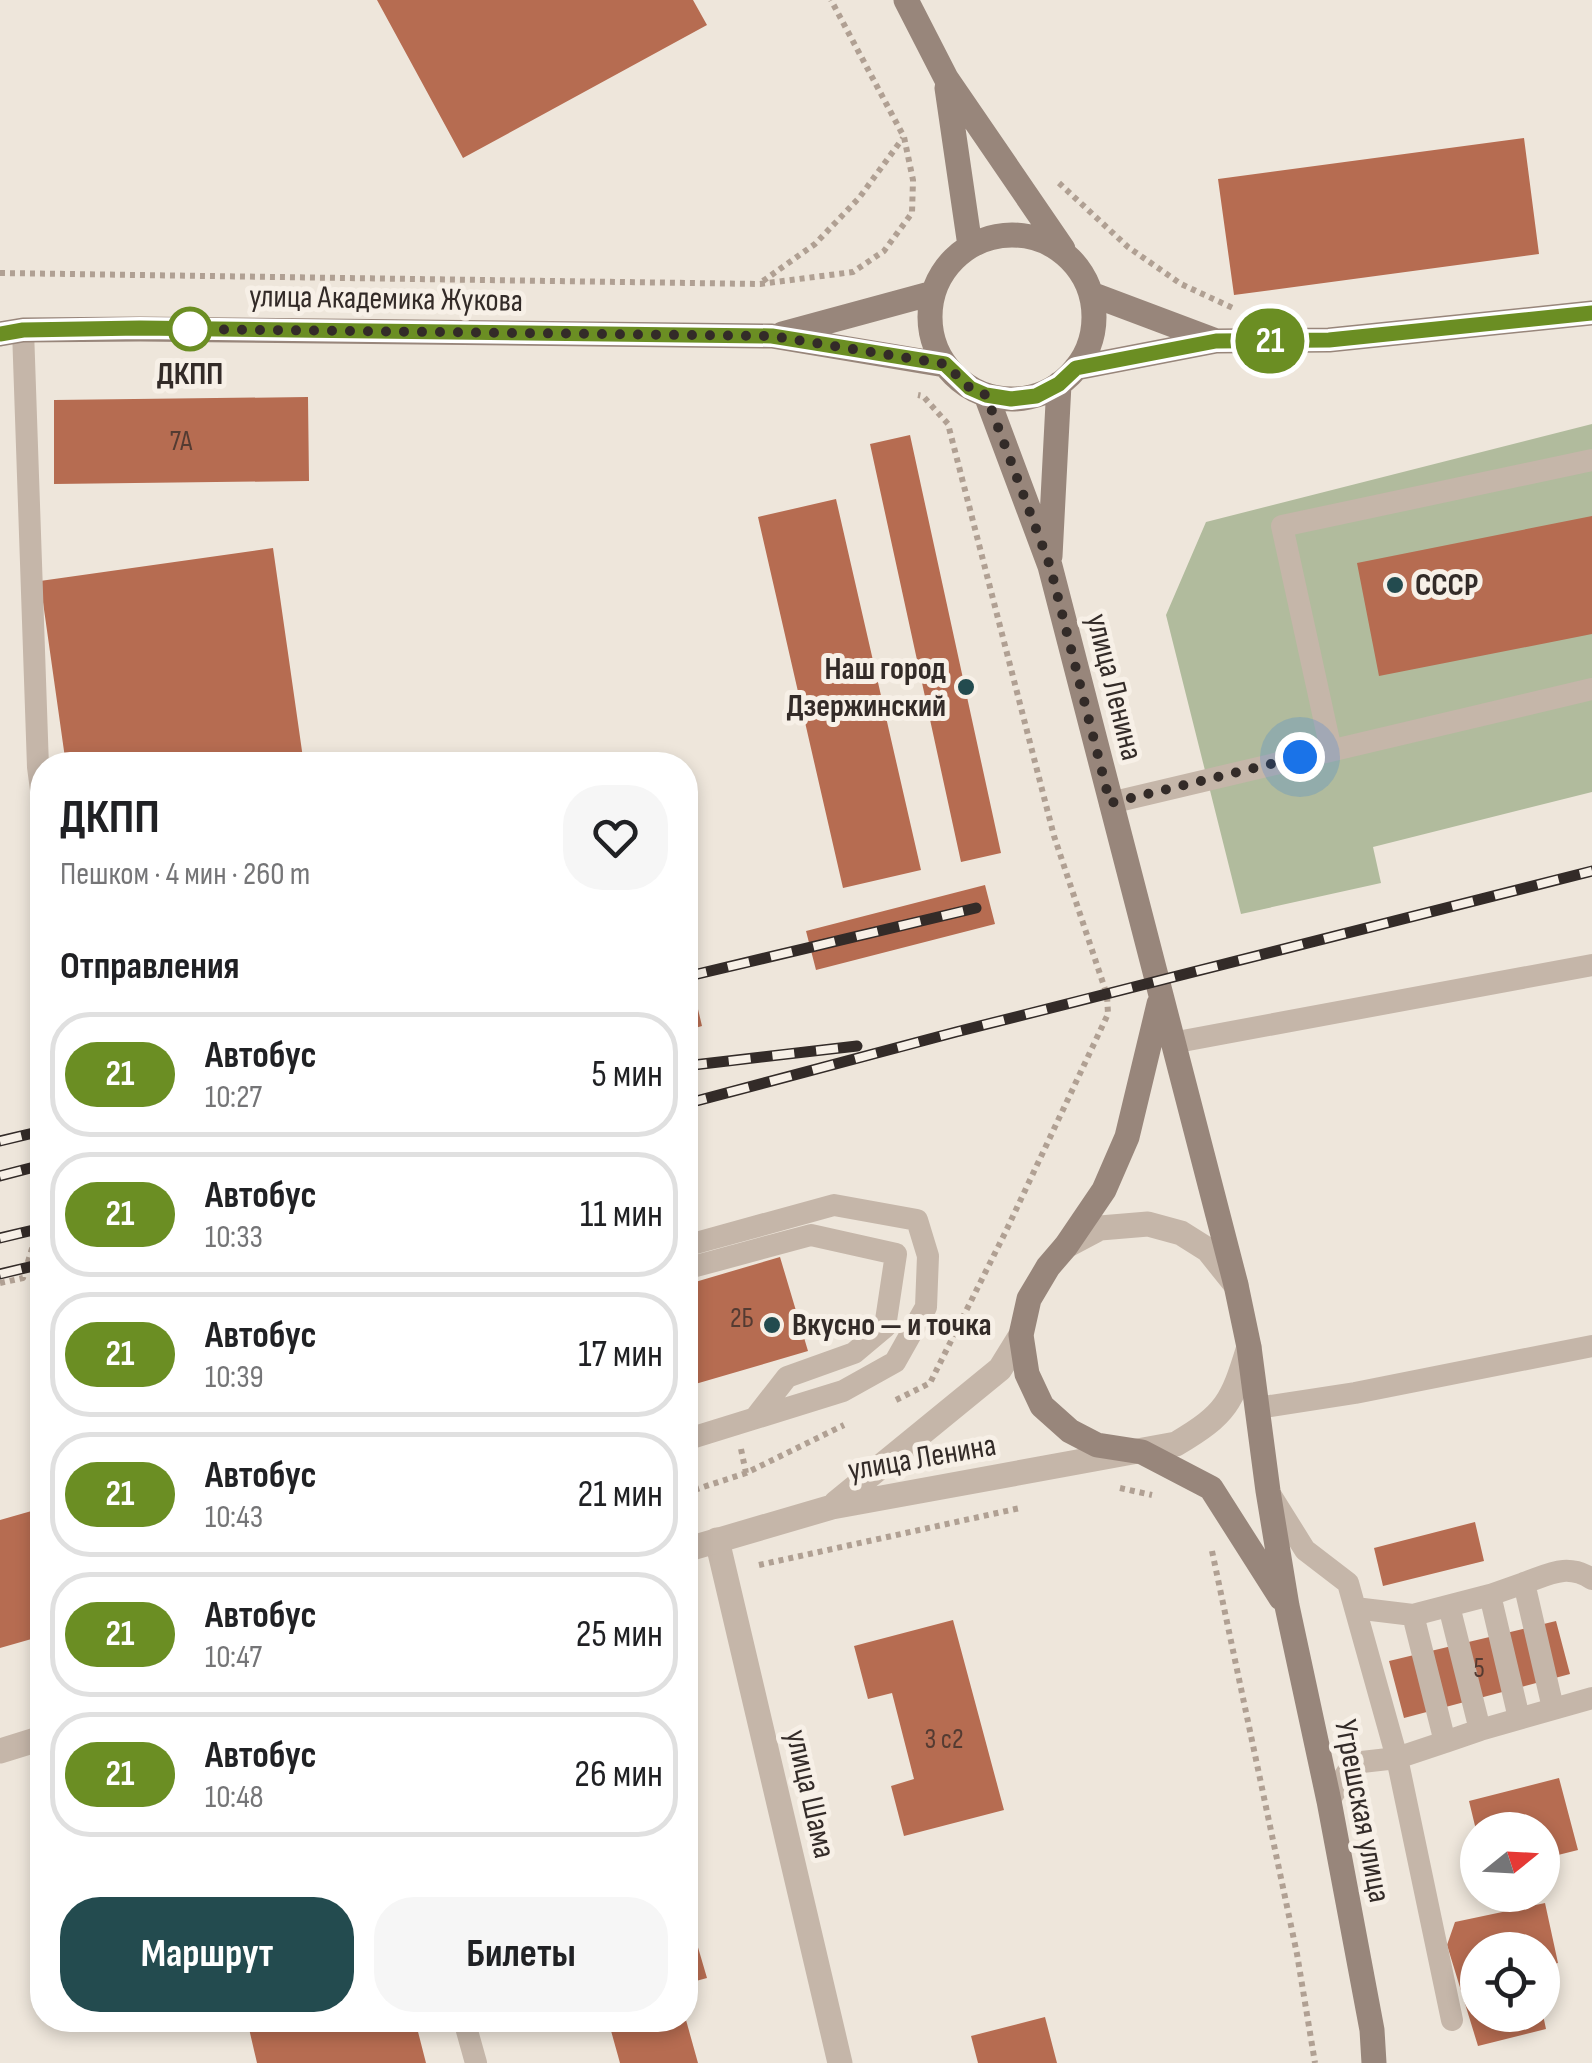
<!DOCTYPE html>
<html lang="ru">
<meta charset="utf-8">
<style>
body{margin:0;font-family:"Sofia Sans Condensed",sans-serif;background:#f6f6f6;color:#202124;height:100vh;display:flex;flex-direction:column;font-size:38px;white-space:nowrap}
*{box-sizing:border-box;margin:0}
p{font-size:32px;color:#757577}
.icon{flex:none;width:55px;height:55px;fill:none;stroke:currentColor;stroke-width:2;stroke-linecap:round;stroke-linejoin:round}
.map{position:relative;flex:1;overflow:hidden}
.drawer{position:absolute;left:30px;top:752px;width:668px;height:1280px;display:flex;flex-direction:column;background:#fff;border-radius:40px;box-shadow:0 5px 15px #0003}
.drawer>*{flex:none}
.badge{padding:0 20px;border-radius:32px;font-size:35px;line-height:65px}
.needle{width:65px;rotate:72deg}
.controls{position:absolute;left:1460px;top:1812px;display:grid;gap:20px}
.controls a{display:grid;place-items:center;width:100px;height:100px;border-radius:50%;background:#fff;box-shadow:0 5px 15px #0003;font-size:50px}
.you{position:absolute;width:50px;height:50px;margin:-25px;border:8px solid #fff;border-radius:50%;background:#1a73e8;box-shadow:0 0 0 15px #1a73e833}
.map>.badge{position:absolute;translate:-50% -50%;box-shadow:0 0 0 5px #fff}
h2{padding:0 30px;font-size:38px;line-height:90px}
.round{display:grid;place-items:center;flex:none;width:105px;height:105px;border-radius:40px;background:#f6f6f6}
.head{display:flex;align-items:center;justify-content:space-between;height:170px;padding:0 30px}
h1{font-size:48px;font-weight:700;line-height:75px}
.button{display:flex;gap:20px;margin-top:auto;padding:20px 30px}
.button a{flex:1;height:115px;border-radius:40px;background:#234b4f;color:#fff;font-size:40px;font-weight:700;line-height:115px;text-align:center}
.button a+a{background:#f6f6f6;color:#202124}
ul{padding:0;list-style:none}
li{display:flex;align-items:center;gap:30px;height:125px;margin:0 20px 15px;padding:0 10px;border:5px solid #e0e0e0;border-radius:40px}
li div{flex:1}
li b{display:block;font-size:38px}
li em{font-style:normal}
li .badge{min-width:110px;font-weight:700;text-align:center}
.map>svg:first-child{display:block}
.park{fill:#b1bb9d}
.building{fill:#b66c51}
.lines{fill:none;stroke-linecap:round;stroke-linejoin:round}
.path{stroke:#b0a093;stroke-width:6;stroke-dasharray:5 5;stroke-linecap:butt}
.service{stroke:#c5b6a9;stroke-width:22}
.minor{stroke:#c5b6a9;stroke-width:25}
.tertiary{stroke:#c5b6a9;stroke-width:25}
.secondary{stroke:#98867b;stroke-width:25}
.rail-casing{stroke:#332b28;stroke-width:11}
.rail{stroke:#f7f0e7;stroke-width:8;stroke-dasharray:22;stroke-linecap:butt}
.line-casing{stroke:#fff;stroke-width:22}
.line{stroke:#6b8e23;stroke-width:15}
.walk{stroke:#332b28;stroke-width:10;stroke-dasharray:0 18}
.stop-dot{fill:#fff;stroke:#6b8e23;stroke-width:5}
.poi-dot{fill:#234b4f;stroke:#f7f0e7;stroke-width:4}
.labels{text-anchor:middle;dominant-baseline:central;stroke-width:10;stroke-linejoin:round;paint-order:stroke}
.number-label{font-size:28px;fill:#543b32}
.street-label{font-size:32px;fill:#332b28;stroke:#f7f0e7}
.stop-label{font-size:32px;font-weight:bold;fill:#332b28;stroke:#f7f0e7}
.poi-label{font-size:32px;font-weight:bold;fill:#332b28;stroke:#f7f0e7;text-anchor:start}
</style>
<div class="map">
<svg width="1592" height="2063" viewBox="0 0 1592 2063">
<rect width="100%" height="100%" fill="#eee6db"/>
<path class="park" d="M1592,424V792L1373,847L1381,883L1241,914L1166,615L1206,522Z"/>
<path class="building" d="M377,0H693L707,25L463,158Z
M1524,138L1539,254L1234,295L1218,179Z
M308,397L309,481L54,484V400Z
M910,435L1001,853L961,862L870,444Z
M836,499L921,870L843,888L758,517Z
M1592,516V634L1379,676L1357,563Z
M273,548L304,765H66L40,581Z
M985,885L995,924L816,970L806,931Z
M697,1005L702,1026L685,1031V1008Z
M780,1257L808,1351L685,1387V1285Z
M42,1508V1636L0,1648V1520Z
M1475,1522L1484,1561L1383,1586L1374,1548Z
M953,1620L1004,1810L904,1836L891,1786L914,1779L892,1693L868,1699L854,1646Z
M1556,1621L1570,1674L1404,1718L1389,1661Z
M1559,1778L1578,1850L1542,1859V1830H1476L1469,1801Z
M685,1903L707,1978L685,1984Z
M1545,1903L1558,1963L1542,1967V1950H1478V2015H1543L1546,2029L1478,2046L1447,1945L1455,1922Z
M1045,2017L1057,2063H978L971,2036Z
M247,2020H415L426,2063H257Z
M608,2020H686L698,2063H620Z"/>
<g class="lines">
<path class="path" d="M1059,183L1128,247L1181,284L1235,309
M0,273L760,284L853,272L884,251L912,213L913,180L904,137L831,0
M763,281L815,244L859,198L903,138
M0,1283L23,1278L42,1216
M896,1400L930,1383L1006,1231L1108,1014L1107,995L1054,836L948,424L923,396L918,395
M741,1449L746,1473
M1120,1488L1152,1495
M685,1493L746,1473L844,1425
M1212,1551L1297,1954L1315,2063
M759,1565L1020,1508"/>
<path class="service" d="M23,330L38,767L42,797
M1331,750L1282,526L1592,460
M1110,803L1592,689
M1172,1043L1592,965
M685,1246L834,1205L917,1220L928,1256L926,1307L895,1362L843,1391L685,1440
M685,1269L811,1235L896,1254L885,1327L854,1353L787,1377L755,1418
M1257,1408L1355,1393L1592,1346
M1270,1494L1305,1550L1348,1583L1397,1758L1353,1763L1329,1801
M1524,1583C1550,1574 1567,1563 1592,1579
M1490,1595L1519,1718
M1449,1606L1480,1730
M1355,1608L1413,1615L1445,1742L1397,1758L1452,2020
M1413,1615L1490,1595L1524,1583L1553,1708
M1445,1742L1480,1730L1592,1698
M464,2020L476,2063"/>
<path class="minor" d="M717,1540L840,2063"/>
<path class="tertiary" d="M1066,1246L1100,1228L1148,1224L1181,1233L1208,1250L1236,1285
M836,1503L1000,1369L1021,1335
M685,1550L832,1507L1176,1444C1227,1414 1232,1402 1249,1347
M0,1751L42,1738"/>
<path class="secondary" d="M906,0L946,78L1063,249
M947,88L970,246
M930 317a82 82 0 1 1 164 0a82 82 0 1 1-164 0Z
M1091,294L1216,341
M0,334L23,330L140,329L772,336L945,365
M782,334L933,293
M1076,368L1216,341L1329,340L1592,313
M986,395L1050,566L1236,1285L1249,1347L1268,1491L1287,1606L1329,1801L1372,2030L1374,2063
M1050,556L1059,384
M1159,1004L1127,1137L1104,1190L1066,1246L1048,1267L1029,1299L1021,1335L1027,1374L1042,1406L1070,1431L1097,1445L1142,1452L1211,1488L1281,1598"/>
<g class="rail-casing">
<path id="rail" d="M685,977L976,908
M685,1066L857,1046
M685,1104L956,1032L1592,871
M0,1141L42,1131
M0,1176L42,1165
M0,1238L42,1228
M0,1274L42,1264"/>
</g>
<use href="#rail" class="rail"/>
</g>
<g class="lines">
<g class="line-casing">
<path id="line" d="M0,334L23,330L140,328L772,336L945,364L970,388L986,395L1011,399L1036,396L1059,384L1076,368L1216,341L1329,340L1592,313"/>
</g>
<use href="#line" class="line"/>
<path class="walk" d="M190,329H180L772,336L945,364L970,388L986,395L1050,566L1110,803L1300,757"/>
</g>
<circle class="stop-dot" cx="190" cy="329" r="20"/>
<g class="poi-dot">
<circle cx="1395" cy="585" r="10"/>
<circle cx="966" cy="687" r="10"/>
<circle cx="772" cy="1325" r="10"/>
</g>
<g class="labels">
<g class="number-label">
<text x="181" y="441">7А</text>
<text x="742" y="1318">2Б</text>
<text x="1479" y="1668">5</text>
<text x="944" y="1739">3 с2</text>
</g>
<g class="street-label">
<text transform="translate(386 299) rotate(1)">улица Академика Жукова</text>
<text transform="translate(1114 687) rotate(76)">улица Ленина</text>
<text transform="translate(922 1458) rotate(-10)">улица Ленина</text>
<text transform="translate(810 1794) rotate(77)">улица Шама</text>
<text transform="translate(1362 1811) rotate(79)">Угрешская улица</text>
</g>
<g class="stop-label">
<text x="190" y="374">ДКПП</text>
</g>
<g class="poi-label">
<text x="1415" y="585">СССР</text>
<text x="946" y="669" text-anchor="end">Наш город<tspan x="946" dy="37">Дзержинский</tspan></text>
<text x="792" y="1325">Вкусно — и точка</text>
</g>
</g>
</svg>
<div class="controls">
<a><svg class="needle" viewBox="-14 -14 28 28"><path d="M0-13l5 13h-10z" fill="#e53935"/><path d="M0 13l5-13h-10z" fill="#757577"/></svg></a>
<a><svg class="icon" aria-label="locate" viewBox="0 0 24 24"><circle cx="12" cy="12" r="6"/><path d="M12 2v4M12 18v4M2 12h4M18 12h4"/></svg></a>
</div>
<div class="you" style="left:1300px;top:757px"></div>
<b class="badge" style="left:1270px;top:341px;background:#6b8e23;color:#fff">21</b>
<section class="drawer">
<div class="head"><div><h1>ДКПП</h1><p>Пешком · 4 мин · 260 m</p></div><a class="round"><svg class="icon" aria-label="heart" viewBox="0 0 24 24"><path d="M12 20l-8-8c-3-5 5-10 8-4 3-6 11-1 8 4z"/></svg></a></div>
<h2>Отправления</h2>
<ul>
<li><span class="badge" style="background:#6b8e23;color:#fff">21</span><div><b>Автобус</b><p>10:27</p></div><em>5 мин</em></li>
<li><span class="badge" style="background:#6b8e23;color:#fff">21</span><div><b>Автобус</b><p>10:33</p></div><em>11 мин</em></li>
<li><span class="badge" style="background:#6b8e23;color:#fff">21</span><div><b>Автобус</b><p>10:39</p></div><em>17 мин</em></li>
<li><span class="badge" style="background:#6b8e23;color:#fff">21</span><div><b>Автобус</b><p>10:43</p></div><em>21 мин</em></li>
<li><span class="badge" style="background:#6b8e23;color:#fff">21</span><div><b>Автобус</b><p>10:47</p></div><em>25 мин</em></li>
<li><span class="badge" style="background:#6b8e23;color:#fff">21</span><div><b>Автобус</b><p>10:48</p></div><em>26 мин</em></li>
</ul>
<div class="button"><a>Маршрут</a><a>Билеты</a></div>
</section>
</div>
